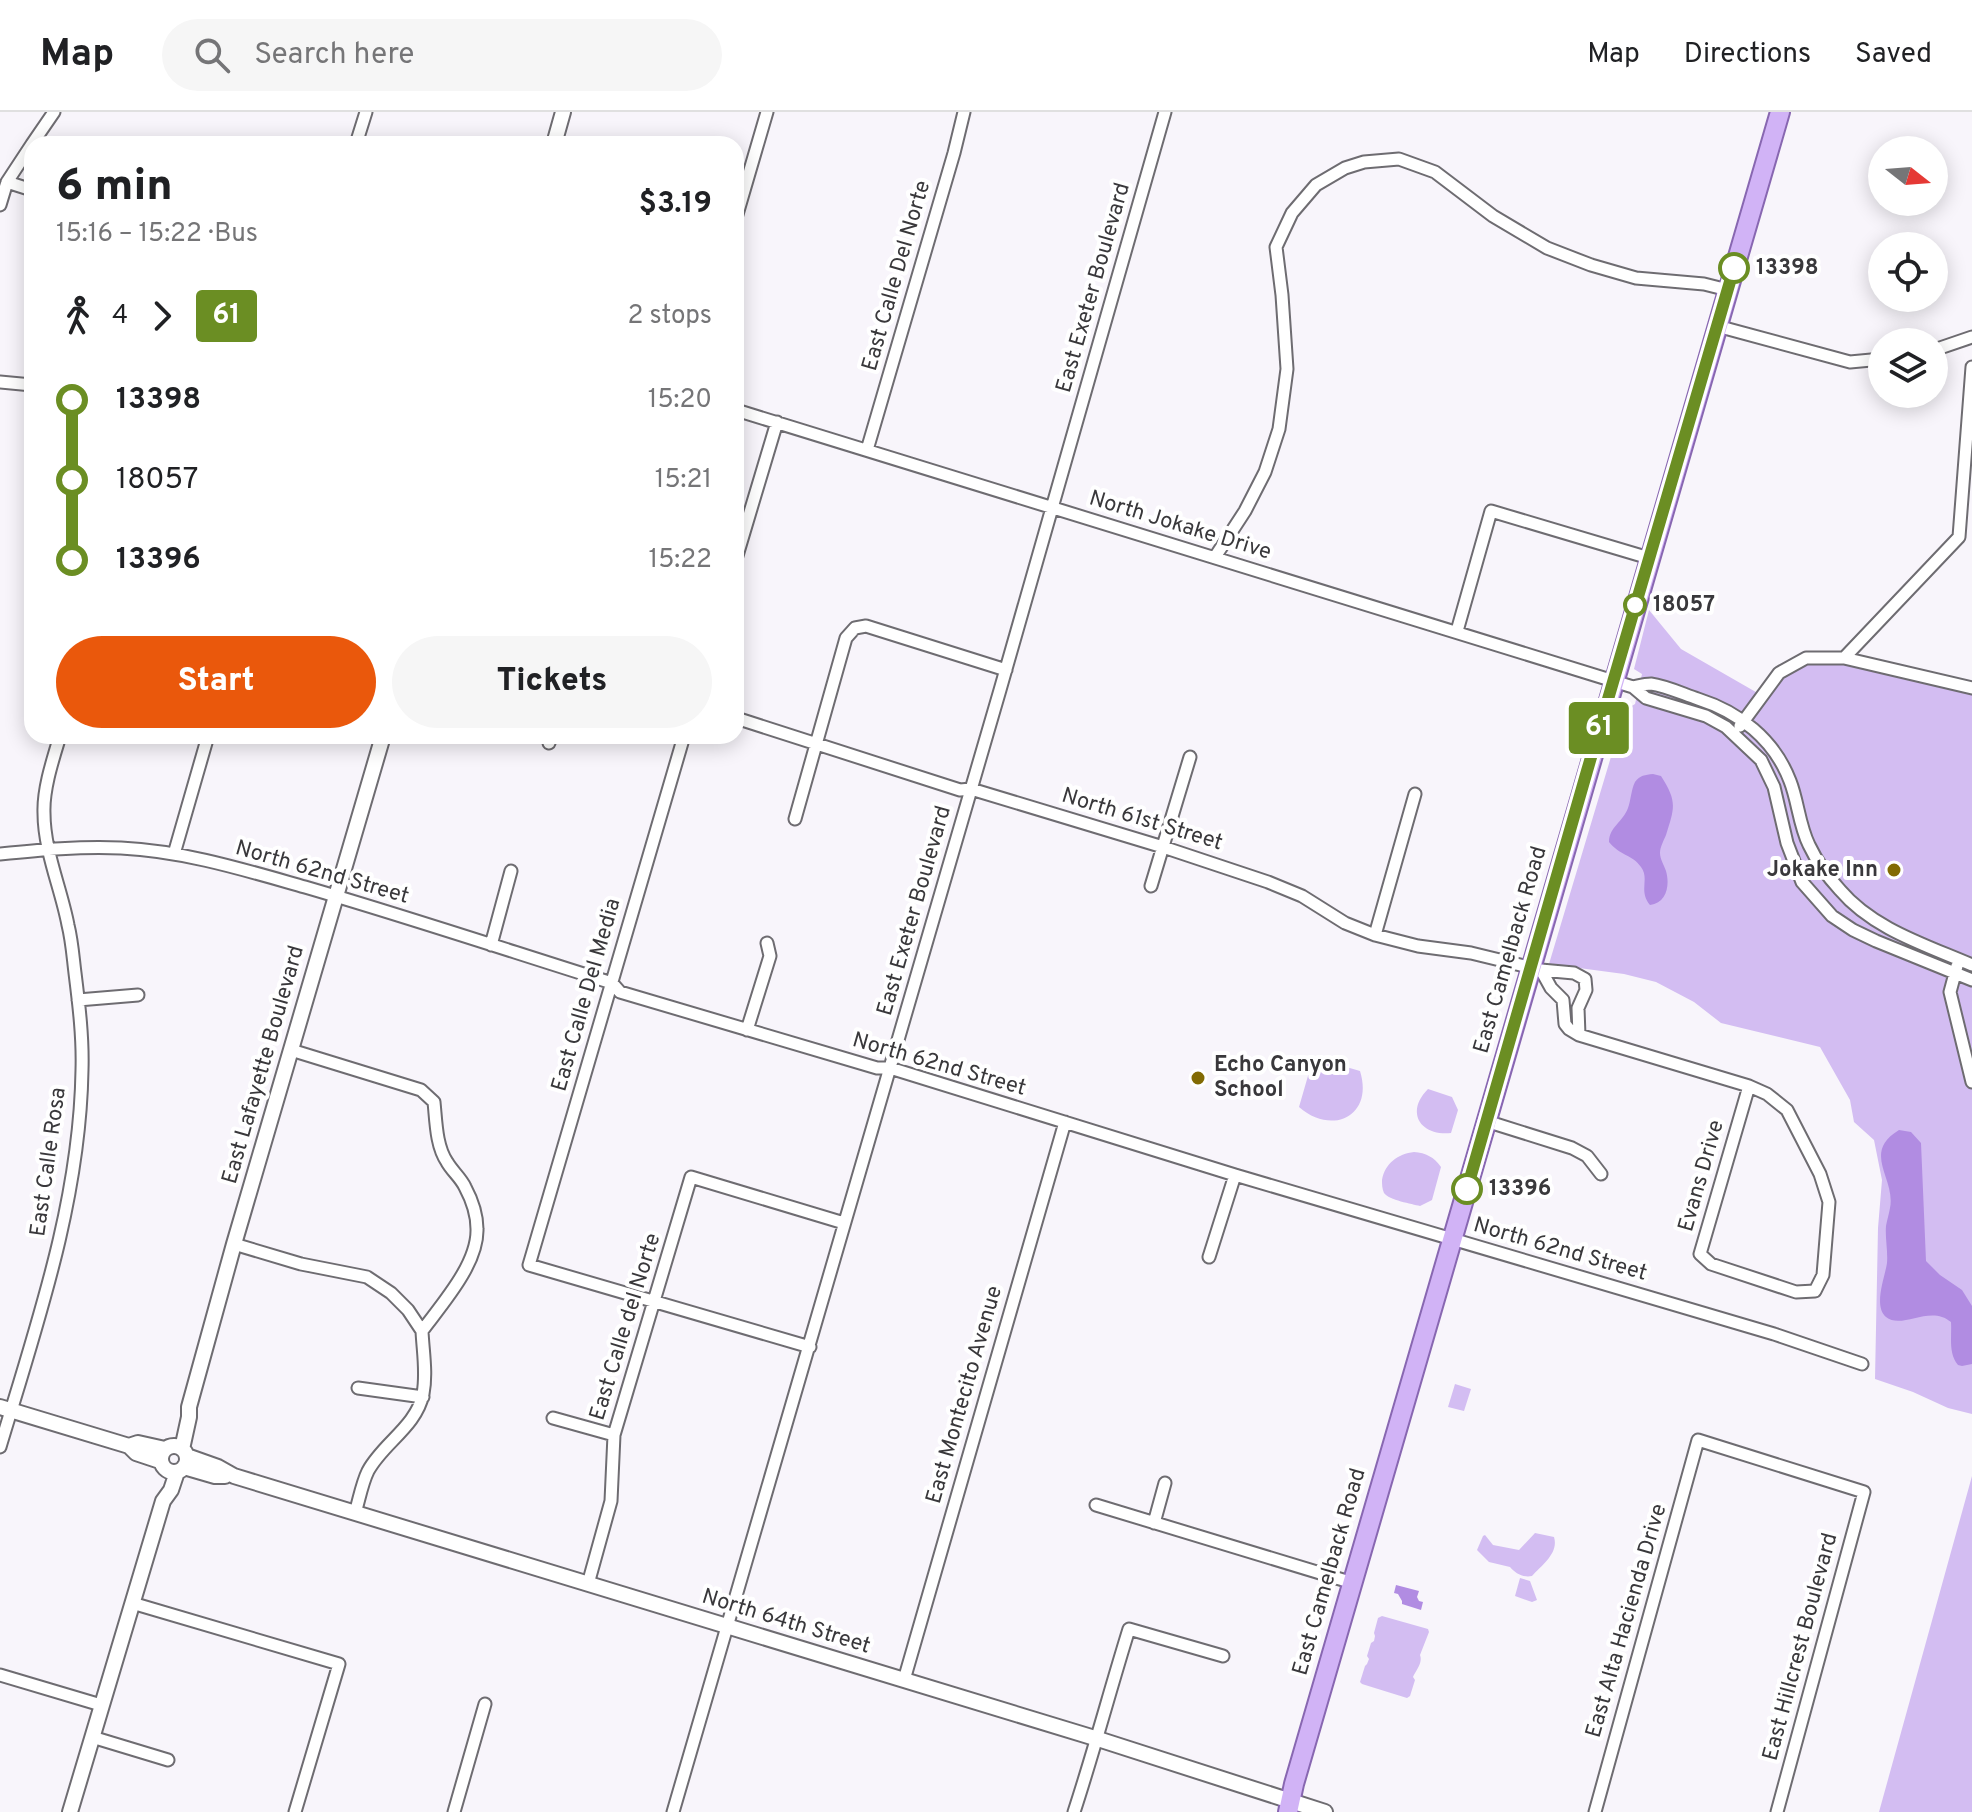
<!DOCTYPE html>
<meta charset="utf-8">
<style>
body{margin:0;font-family:Overpass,sans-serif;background:#f6f6f6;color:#202124;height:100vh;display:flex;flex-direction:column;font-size:30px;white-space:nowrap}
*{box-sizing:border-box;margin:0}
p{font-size:26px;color:#757577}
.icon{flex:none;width:44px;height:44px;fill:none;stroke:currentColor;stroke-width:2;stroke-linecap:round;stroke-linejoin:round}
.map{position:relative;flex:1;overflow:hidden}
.details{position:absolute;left:24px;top:24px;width:720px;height:608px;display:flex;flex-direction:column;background:#fff;border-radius:24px;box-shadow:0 4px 20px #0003}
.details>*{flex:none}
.badge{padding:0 16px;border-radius:6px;font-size:28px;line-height:52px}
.needle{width:52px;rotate:107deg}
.controls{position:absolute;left:1868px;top:24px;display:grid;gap:16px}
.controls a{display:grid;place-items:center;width:80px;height:80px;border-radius:50%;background:#fff;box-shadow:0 4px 20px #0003;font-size:40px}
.map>.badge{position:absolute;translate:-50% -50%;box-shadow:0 0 0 4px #fff}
.legs{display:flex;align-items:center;gap:12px;height:88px;padding:0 32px;font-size:26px}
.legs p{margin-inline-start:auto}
.overview{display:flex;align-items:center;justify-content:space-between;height:136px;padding:0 32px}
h1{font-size:44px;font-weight:800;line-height:60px}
.action{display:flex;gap:16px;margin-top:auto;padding:16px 32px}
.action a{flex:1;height:92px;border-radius:48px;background:#ea580c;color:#fff;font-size:32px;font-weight:800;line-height:92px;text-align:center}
.action a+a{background:#f6f6f6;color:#202124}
ul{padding:0 32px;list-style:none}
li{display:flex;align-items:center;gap:28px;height:80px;font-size:30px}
li i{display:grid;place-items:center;width:12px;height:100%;margin:0 10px;background:currentColor}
li i::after{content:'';width:20px;height:20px;margin:-10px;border:6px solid;border-radius:50%;background:#fff}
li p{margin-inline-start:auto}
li:first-child i{background:linear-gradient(#0000 50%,currentColor 0)}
li:last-child i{background:linear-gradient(currentColor 50%,#0000 0)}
header{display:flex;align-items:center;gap:48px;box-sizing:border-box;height:112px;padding:0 40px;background:#fff;border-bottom:2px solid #e0e0e0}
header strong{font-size:38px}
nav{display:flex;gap:44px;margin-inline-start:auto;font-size:28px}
.search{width:560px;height:72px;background:#f6f6f6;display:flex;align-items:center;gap:20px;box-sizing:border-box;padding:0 28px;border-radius:44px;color:#757577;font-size:30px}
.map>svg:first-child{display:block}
.green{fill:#d3bdf2}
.water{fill:#b18ce2}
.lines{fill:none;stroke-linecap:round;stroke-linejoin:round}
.minor-casing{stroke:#6e6c71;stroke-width:15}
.tertiary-casing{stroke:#6e6c71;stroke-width:18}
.primary-casing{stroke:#8867b1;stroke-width:22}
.minor{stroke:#fff;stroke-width:11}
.tertiary{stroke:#fff;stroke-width:14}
.primary{stroke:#d1b3f6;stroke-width:18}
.line-1-casing{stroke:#fff;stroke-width:18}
.line-1{stroke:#6b8e23;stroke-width:12}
.stop-1-dot{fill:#fff;stroke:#6b8e23;stroke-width:4}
.poi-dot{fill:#826a03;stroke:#fff;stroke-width:3}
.labels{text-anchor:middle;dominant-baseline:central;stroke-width:8;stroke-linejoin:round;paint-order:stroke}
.stop-label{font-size:22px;font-weight:bold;fill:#39383b;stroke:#fff;text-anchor:start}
.street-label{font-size:22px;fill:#39383b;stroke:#fff}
.poi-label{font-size:22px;font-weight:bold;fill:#39383b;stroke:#fff;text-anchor:end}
</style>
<header>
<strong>Map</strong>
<div class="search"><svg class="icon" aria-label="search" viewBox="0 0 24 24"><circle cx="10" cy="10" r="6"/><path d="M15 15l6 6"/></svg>Search here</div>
<nav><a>Map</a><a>Directions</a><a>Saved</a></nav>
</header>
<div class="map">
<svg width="1972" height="1700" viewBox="0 0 1972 1700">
<rect width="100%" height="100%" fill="#f8f5fb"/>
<path class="green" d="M1649,498L1681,537L1768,587C1775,577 1782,565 1793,558C1824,538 1889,564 1922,571C1938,575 1955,577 1972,580V1302L1948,1296L1913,1280L1875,1267L1878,1116L1882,1068L1874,1028L1854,1010L1850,988L1820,935L1721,911L1694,890L1656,870L1624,862L1549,852L1625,598L1635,592L1642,562L1634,557Z
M1319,947L1360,959C1374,1004 1332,1024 1299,995L1312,950Z
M1428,977L1452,985L1458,998L1451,1021C1420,1024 1405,1000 1428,977Z
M1414,1040C1426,1041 1434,1045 1441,1055L1432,1088L1420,1094C1412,1092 1389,1088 1384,1081C1382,1077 1382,1072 1382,1068C1385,1051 1398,1042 1414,1040Z
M1455,1272L1471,1277L1464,1299L1448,1295Z
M1972,1364V1700H1879Z
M1535,1421L1554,1425C1559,1441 1542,1453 1532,1464C1523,1466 1515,1461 1510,1455L1489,1450L1477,1438L1483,1424L1485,1423L1493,1433L1519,1438Z
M1520,1466L1530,1469L1537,1488L1532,1490L1515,1484Z
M1382,1504L1428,1517L1429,1520L1420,1543C1423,1551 1416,1558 1413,1565L1415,1568L1410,1584L1407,1586L1362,1572L1360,1570L1365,1554L1367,1552L1369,1547L1367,1544L1371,1531L1374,1529L1375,1524L1374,1521L1378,1506Z"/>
<path class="water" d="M1653,662L1661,664C1677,689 1675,695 1666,723C1664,728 1660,735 1660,741C1660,747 1664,753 1666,759C1670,773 1667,791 1650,793C1638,779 1650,767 1641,755C1633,743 1619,743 1609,730C1609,715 1623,710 1628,696C1631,688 1631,678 1635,670C1640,663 1645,663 1653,662Z
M1899,1018L1911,1020L1921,1031L1926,1149L1940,1163L1962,1178L1972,1194V1252L1962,1254L1958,1253C1948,1241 1952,1225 1951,1210C1930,1192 1902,1218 1886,1205C1873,1194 1885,1165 1887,1151C1888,1139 1885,1126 1886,1114C1887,1108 1889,1102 1890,1096C1896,1066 1861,1041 1899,1018Z
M1396,1473L1419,1479L1417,1485L1419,1489L1423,1490L1421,1498L1402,1492V1489L1398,1482L1394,1481Z"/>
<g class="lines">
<g class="minor-casing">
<path id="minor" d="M32,32L54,0
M356,32L366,0
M7,70L32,78
M0,93L7,70L32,32
M736,106L767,0
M1717,214L1850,250L1882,247
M1934,238L1972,225
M0,270L32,273
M736,298L1633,575L1646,586L1706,604L1726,615L1761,648L1774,675L1787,731L1802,770L1832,804L1853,818L1876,829L1972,868
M867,338L954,41L964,0
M1215,445L1245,399L1265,360L1279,317L1287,257L1282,183L1276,135L1292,101L1316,73L1345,56L1364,50L1399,47L1435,60L1493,104L1547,136L1591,153L1636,166L1704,172L1728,178
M736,447L777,310
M1457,519L1491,399L1649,446
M1844,546L1959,425L1972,255
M1633,575C1638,574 1645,572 1651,572C1666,574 1683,582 1698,587C1739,600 1774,627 1790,669C1798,689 1799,713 1809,733C1817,750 1828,765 1840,778C1873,817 1926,833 1972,853
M736,606L960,678L971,677L1163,735L1268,770L1302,784L1345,811L1375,823L1418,834L1471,841L1541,858L1574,861L1585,867L1586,878L1578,896L1579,923
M1740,614L1779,561L1806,546H1844L1972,576
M684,624L529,1153L810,1235
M549,631L551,624
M795,707L846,526L855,516L866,514L1006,558
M0,742C40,738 81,734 121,736C184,739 245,758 305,775C408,805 510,839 612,871L620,880L877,956H890L1235,1063L1774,1222L1862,1252
M174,742L208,624
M1151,774L1190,645
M1375,823L1415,682
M491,833L511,759
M1957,854L1950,880L1972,970
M1541,858L1551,876L1563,888L1565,912L1569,917L1579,923L1749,974L1767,982L1787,998L1820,1062L1829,1090L1823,1163L1815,1179L1796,1180L1711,1152L1700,1142L1749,974
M78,888L138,883
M747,918L770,844L767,831
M291,938L421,978L434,990C436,1009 436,1034 447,1050C452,1059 461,1066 465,1075C472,1088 477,1102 477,1117C478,1152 442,1192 422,1219C423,1240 427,1261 423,1282C416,1315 383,1331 368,1359C362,1371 359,1388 355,1401
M1486,1009L1572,1036L1587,1044L1601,1062
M234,1132L301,1152L367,1165L391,1181L408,1198L422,1219
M1209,1145L1235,1063
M358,1276L423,1285
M553,1306L614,1323
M0,1335C37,1212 80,1088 82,958C83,926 79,893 75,861C73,845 72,829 68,813C61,776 44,739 44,701C43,677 53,647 60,624
M1096,1393L1353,1471
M1154,1411L1165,1371
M588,1472L611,1389L614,1323L691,1065L844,1111
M132,1491L339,1552L295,1700
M0,1563L101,1593
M904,1568L1065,1010
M92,1625L168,1648
M454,1700L485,1592
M673,1700L1000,578L1165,0
M1074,1700C1094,1639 1110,1578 1129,1517L1223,1544
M1595,1700L1698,1328L1864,1380L1777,1700"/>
</g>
<g class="tertiary-casing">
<path id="tertiary" d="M554,32L563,0
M0,1295L129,1334L136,1341L160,1349
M161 1347a13 13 0 1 1 26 0a13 13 0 1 1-26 0Z
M129,1334L138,1331L165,1337
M182,1337L189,1305V1295L234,1132L383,624
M187,1344L218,1355L234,1364L1098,1627L1325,1700
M184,1355L215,1364H225
M70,1700L163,1389L171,1378L177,1360"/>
</g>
<g class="primary-casing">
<path id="primary" d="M1288,1700L1294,1672L1780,0"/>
</g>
<use href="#minor" class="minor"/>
<use href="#tertiary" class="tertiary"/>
<use href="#primary" class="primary"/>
</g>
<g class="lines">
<g class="line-1-casing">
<path id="line-1" d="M1467,1077L1587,659L1734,156"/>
</g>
<use href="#line-1" class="line-1"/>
</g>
<g class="stop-1-dot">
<circle cx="1734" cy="156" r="14"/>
<circle cx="1635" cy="493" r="10"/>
<circle cx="1467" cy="1077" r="14"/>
</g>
<g class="poi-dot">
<circle cx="1894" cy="758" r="8"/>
<circle cx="1198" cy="966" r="8"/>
</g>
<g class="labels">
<g class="stop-label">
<text x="1756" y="156">13398</text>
<text x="1653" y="493">18057</text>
<text x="1489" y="1077">13396</text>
</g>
<g class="street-label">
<text transform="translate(897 164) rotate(-74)">East Calle Del Norte</text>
<text transform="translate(1094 176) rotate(-74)">East Exeter Boulevard</text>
<text transform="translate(1180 414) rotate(17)">North Jokake Drive</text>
<text transform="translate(1142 708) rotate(17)">North 61st Street</text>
<text transform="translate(322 761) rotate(16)">North 62nd Street</text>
<text transform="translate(915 799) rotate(-74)">East Exeter Boulevard</text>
<text transform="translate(1511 838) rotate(-74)">East Camelback Road</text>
<text transform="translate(587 883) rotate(-74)">East Calle Del Media</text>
<text transform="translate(264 953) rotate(-74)">East Lafayette Boulevard</text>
<text transform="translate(939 953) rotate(16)">North 62nd Street</text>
<text transform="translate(49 1050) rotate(-82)">East Calle Rosa</text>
<text transform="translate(1702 1064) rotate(-74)">Evans Drive</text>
<text transform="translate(1560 1138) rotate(16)">North 62nd Street</text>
<text transform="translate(626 1215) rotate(-73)">East Calle del Norte</text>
<text transform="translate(965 1283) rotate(-74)">East Montecito Avenue</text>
<text transform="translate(1330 1460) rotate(-74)">East Camelback Road</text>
<text transform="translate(1627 1509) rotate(-74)">East Alta Hacienda Drive</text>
<text transform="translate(786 1510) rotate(17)">North 64th Street</text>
<text transform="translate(1801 1535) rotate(-75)">East Hillcrest Boulevard</text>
</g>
<g class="poi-label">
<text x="1878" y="758">Jokake Inn</text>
<text x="1214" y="953" text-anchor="start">Echo Canyon<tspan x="1214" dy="25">School</tspan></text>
</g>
</g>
</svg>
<div class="controls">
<a><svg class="needle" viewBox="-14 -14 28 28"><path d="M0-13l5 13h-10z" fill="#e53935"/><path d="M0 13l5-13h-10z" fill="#757577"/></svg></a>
<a><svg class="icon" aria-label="locate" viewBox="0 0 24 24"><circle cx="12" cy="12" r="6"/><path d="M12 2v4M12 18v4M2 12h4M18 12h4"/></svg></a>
<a><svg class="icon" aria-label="layers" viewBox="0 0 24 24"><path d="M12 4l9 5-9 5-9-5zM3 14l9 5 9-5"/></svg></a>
</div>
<b class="badge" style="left:1599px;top:616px;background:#6b8e23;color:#fff">61</b>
<section class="details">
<div class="overview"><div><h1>6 min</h1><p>15:16 – 15:22 · Bus</p></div><b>$3.19</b></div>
<div class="legs"><svg class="icon" aria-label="walk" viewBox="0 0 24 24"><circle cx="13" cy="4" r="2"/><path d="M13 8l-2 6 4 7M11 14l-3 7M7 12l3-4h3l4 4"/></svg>4<svg class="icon" aria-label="forward" viewBox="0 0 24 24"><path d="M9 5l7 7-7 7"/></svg><b class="badge" style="background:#6b8e23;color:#fff">61</b><p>2 stops</p></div>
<ul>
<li><i style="color:#6b8e23"></i><b>13398</b><p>15:20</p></li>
<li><i style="color:#6b8e23"></i><span>18057</span><p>15:21</p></li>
<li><i style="color:#6b8e23"></i><b>13396</b><p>15:22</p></li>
</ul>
<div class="action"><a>Start</a><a>Tickets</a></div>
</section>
</div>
